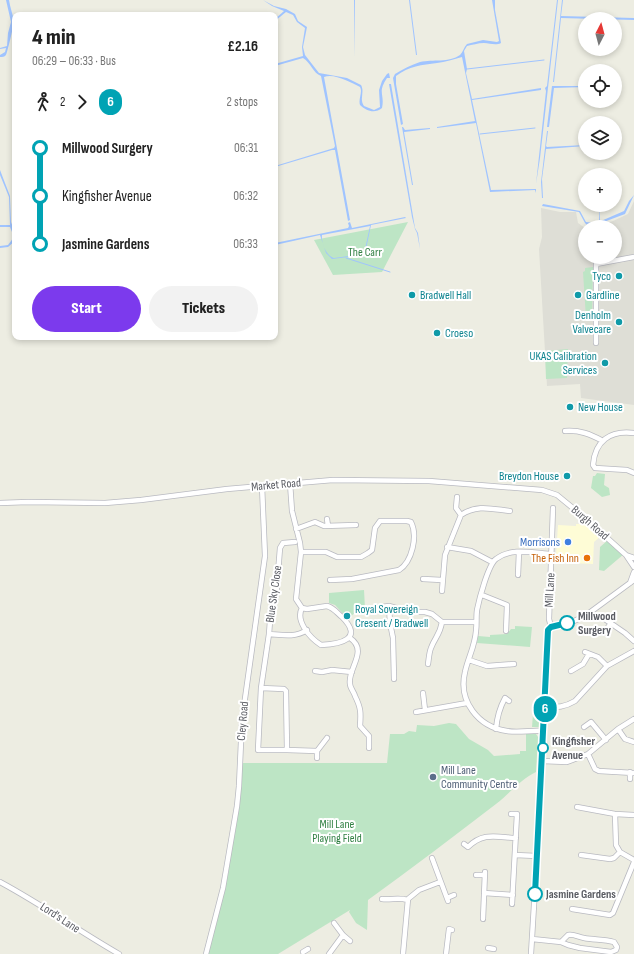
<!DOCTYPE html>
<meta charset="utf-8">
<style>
body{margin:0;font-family:"Sofia Sans Condensed",sans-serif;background:#f2f2f2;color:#222;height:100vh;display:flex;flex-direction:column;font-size:15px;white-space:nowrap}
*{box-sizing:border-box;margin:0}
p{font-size:13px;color:#767676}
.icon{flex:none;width:22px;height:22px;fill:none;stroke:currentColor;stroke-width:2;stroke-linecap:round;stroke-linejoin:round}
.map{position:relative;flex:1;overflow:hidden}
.panel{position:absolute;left:12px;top:12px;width:266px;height:328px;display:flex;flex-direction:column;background:#fff;border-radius:8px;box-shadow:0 2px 6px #0003}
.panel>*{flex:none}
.badge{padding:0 8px;border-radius:13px;font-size:14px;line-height:26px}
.needle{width:26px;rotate:6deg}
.controls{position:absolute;left:578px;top:12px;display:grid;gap:8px}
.controls a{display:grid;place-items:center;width:44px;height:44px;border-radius:50%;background:#fff;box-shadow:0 2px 6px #0003;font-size:20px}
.map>.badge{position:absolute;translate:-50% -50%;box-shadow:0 0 0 2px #fff}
.legs{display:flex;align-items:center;gap:6px;height:44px;padding:0 20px;font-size:13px}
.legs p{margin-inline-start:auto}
.overview{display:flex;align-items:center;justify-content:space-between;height:68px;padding:0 20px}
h1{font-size:22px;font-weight:800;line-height:30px}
.primary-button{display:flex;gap:8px;margin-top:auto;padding:8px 20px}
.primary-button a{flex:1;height:46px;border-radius:24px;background:#7c3aed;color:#fff;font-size:16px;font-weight:800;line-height:46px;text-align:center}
.primary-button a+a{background:#f2f2f2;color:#222}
ul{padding:0 20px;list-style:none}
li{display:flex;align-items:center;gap:14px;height:48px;font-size:15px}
li i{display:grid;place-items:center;width:6px;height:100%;margin:0 5px;background:currentColor}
li i::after{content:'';width:10px;height:10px;margin:-5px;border:3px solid;border-radius:50%;background:#fff}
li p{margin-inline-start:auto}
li:first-child i{background:linear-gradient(#0000 50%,currentColor 0)}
li:last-child i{background:linear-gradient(currentColor 50%,#0000 0)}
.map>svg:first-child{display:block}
.commercial{fill:#fefcd6}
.industrial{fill:#deded6}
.green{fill:#bde5c5}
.water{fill:#a0c4ff;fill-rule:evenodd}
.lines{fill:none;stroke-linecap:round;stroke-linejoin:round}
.stream{stroke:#a0c4ff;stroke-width:1}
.minor-casing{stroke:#b9bac1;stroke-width:6}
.minor{stroke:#fff;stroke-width:4.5}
.line-1-casing{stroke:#fff;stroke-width:9}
.line-1{stroke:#00a3b4;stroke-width:6}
.culture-dot{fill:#0f9aa8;stroke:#fff;stroke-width:1.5}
.shop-dot{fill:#3f7fe0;stroke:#fff;stroke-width:1.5}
.food-dot{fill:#e8710a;stroke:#fff;stroke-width:1.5}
.stop-1-dot{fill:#fff;stroke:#00a3b4;stroke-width:2}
.service-dot{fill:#5c6f8a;stroke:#fff;stroke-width:1.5}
.labels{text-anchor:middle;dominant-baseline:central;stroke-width:4;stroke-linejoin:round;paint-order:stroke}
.park-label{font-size:12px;fill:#328144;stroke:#fff}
.culture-label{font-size:12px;fill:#0d838f;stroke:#fff;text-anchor:start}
.street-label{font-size:12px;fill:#5a5c63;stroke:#fff}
.shop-label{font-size:12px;fill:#366cbe;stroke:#fff;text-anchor:end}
.food-label{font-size:12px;fill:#c56008;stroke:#fff;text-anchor:end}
.stop-label{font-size:12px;font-weight:bold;fill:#5a5c63;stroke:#fff;text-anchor:start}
.service-label{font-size:12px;fill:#4e5e75;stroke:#fff;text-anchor:start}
</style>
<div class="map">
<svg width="634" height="954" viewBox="0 0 634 954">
<rect width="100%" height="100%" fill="#edede2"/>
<path class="commercial" d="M576,524H586L600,537L594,542L593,564L570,563L569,558H557L556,556L558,525L576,526Z"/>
<path class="industrial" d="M634,201V405L581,398L580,384L547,386L539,249L542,237L541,208L560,212H576L578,223L585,228V257H615V227H594L613,221L628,214Z"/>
<path class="green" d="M408,222L382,272L333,275L314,240Z
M593,267L592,318H586L583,272L585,271V268Z
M568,349L567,378L546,379L545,351Z
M597,473L605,474L604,485L609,488L610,495L602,497L591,488L593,476H595Z
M608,540L624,554L604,571L599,570L600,547Z
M364,590L365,608L358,610L348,619L335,605L329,603V593Z
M515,626L532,627L530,647L477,643L478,636L490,637V635L507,634L511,629H515Z
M543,706L542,724L539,727H532L533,714Z
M449,723L456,724L469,739L488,750L494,756L520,754V751H526V733L536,734L538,737L536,772C521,779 509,794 496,804C453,837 411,869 368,900L367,930L356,923L349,912L350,910L278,954H208L228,875L241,763H387L390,734H404L409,731L416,732L417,725L434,726Z"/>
<path class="water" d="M6,0H9C10,7 13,15 14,22C14,24 7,54 6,55C4,57 3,57 0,57V55L5,52L6,48L0,49V48L7,46L8,33L11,22Z
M263,0L274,6L286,9L295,14L298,21L307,27L303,47L305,55L319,73L347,78L361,85C365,92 359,99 364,106L374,110L380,107L379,90L382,81L387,74L389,73L390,78H387C377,93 385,94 382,108C375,114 366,111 360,105C358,99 363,92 360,87C350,82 334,73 324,77L350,220L348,221L335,150H332L275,167V166L334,148L335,146L321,76C313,73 311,63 303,58L275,66V64L303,56L302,47L305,28L297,22L293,15L286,12L275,21V19L284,11L272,6Z
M354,0H355L354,58Z
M409,0H410L417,55H416Z
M492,0H495V10L501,43C495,46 490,43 484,43C478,43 472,45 467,46L464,51L467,69L466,73L472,99L541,88V90L472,100L491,190L536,189V193L535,190L490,192L476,123L437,128V127L475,121L462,57C454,59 445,62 437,63C422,65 409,66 396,76V84L403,124L401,125L393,78L395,74C403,69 411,65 420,62C433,59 449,63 460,55C463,52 464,47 467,44L483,40L497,42L499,41Z
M557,0H558L540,158L536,184L546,91L545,88L547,86Z
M562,0H563L561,16L634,18V20L561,18L554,82H553Z
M389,84H391L415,228L418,233L420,249L417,233L415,229L412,217Z
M552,86H585V87L554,88L549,127H547Z
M402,127H403L405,130L430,128V129L404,132L413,185H412Z
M547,131H548L546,146L547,147L585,145V146L546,149L542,179L543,198H542L541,182Z
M0,170L10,196L11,222L15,233V241L8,247L0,248V246L8,245L14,237L10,227H0V225H10L9,197L0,175Z
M634,195L625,214L601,223L588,226L585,223L579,212L542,206L543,204L580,211L586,222L594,223L599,221L600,205V220L601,221L624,211L629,201Z
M405,217L406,218L371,225L365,254L364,255L332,259L326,253L320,235L275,245V243L348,228L349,226L348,223L350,222L352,228ZM370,226L364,254L334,258C326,256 321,242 322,235Z"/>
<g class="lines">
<path class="stream" d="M467,69L544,60
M480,134L535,128
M346,258L390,272"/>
<g class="minor-casing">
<path id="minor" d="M596,264L634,257
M584,331L596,330
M596,343V257
M565,431C580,430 590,434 603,441
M634,433C610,430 595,441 593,465L595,468L627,470L634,473
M290,483L292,511L300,543L301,552L296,599L302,608
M457,497L456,508L461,515
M0,503L28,502L105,503L141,500L227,489L333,480L429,481L542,490L557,495L585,518L626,555L634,567
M327,519L328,526
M296,529L315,522L324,526L356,525
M447,547L471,551L492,562
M301,552H326L337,557H361L368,553L372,550L375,528L380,521H407L411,522C418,536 412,562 399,570L352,579L330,580
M626,555L634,558
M518,575L519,552
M423,579L442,580
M630,583L634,572
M442,591L445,555L461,515C477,504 492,509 510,511
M482,595L507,605L506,631
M327,606C334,608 337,613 342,617C364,639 341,644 321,645C310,638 295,621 302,608L307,609Z
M389,606L390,623L393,638L394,679
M366,609L389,606L410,612H425L432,614L442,622
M606,620L625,633L634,641
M551,627L574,621L585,616L634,580
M590,631L604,633L611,623
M269,634C282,635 295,638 307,630
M350,638C369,651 347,669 350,684C350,688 354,692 355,696C361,708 361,713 360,726L369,736V748
M585,652L598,657L607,666
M469,660L487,666L514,664
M428,664C429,658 429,653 431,648C435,637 440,635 442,622H476
M315,671L322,672L332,670L352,672
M571,671L583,664L589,654
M261,688L284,689L286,691L287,750H258L261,688L269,634L271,608L276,598L280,548L283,543L295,542
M423,693L425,710
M545,706C557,708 565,707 575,701L607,666L634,651
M416,712L467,703
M584,727L591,722L606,740
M496,729C497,717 499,709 505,698L509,701
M618,729L625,739L634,742
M544,731C532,730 519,733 507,731C478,727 458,701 465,672C468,658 475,646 476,631C477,624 476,617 477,610C479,600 488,565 496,559C511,547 534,553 552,554
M287,750L317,751L327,738
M588,754L595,769L599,771L634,773
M317,758V751
M542,761L567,762L588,754L618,729L634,719
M630,779V772
M577,807L615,814L634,815
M511,814H517L512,904
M615,814L616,845L620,852L634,860
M464,844L468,847C483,832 496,837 516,838
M515,855L537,856
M581,855L610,859L614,858L620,852
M432,858L448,901
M476,875H485
M0,882C41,904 79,931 119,954
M484,893L513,895
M447,898L454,895
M382,899C391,900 400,897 407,900
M572,909L610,915L613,913L634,862
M483,919L485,872
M334,923L343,935L350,941
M532,939L561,942L568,945L580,948L611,952L616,950L617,947L614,942C604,939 594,940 584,938C578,937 574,934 568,935L561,942
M488,948L494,949
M303,952L308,949
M206,954L223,888L237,806L239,786L242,720L265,556L262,486
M329,954L343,935
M403,954L408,899L419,890L440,882
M446,954L449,929L452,930
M531,954L537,856L548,634L551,627L549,619L553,508"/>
</g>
<use href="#minor" class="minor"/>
</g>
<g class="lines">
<g class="line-1-casing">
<path id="line-1" d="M535,894L548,630L551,627L567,623"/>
</g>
<use href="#line-1" class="line-1"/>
</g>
<g class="culture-dot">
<circle cx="619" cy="276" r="4"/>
<circle cx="412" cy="295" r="4"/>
<circle cx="578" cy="295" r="4"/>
<circle cx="619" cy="322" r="4"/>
<circle cx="437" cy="333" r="4"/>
<circle cx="605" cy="363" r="4"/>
<circle cx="570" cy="407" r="4"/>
<circle cx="567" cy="476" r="4"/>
<circle cx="347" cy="616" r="4"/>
</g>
<circle class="shop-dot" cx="568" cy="542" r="4"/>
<circle class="food-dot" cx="587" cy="558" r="4"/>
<g class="stop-1-dot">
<circle cx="567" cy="623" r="7"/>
<circle cx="543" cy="748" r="5"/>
<circle cx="535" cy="894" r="7"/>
</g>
<circle class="service-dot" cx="433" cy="777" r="4"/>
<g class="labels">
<g class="park-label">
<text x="365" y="252">The Carr</text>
<text x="337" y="824">Mill Lane<tspan x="337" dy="14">Playing Field</tspan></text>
</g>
<g class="culture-label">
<text x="611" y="276" text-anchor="end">Tyco</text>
<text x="420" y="295">Bradwell Hall</text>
<text x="586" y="295">Gardline</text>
<text x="611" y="315" text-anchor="end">Denholm<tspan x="611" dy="14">Valvecare</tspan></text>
<text x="445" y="333">Croeso</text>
<text x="597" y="356" text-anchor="end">UKAS Calibration<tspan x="597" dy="14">Services</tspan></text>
<text x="578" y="407">New House</text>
<text x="559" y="476" text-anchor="end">Breydon House</text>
<text x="355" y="609">Royal Sovereign<tspan x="355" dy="14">Cresent / Bradwell</tspan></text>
</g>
<g class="street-label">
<text transform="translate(276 485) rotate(-5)">Market Road</text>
<text transform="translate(590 523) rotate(41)">Burgh Road</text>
<text transform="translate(550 590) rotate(-87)">Mill Lane</text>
<text transform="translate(274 594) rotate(-82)">Blue Sky Close</text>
<text transform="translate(243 721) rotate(-85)">Cley Road</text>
<text transform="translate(60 918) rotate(33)">Lord's Lane</text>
</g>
<g class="shop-label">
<text x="560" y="542">Morrisons</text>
</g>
<g class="food-label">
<text x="579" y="558">The Fish Inn</text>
</g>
<g class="stop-label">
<text x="578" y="616">Millwood<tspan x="578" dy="14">Surgery</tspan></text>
<text x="552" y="741">Kingfisher<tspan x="552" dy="14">Avenue</tspan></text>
<text x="546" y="894">Jasmine Gardens</text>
</g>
<g class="service-label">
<text x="441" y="770">Mill Lane<tspan x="441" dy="14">Community Centre</tspan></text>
</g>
</g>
</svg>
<div class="controls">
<a><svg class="needle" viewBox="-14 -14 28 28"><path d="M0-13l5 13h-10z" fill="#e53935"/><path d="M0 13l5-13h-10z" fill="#767676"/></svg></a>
<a><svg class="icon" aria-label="locate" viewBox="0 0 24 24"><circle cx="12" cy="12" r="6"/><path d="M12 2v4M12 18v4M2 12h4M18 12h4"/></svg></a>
<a><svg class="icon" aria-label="layers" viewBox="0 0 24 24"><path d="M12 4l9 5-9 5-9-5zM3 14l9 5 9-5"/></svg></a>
<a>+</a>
<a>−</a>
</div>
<b class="badge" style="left:545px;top:709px;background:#00a3b4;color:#fff">6</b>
<section class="panel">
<div class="overview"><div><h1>4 min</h1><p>06:29 – 06:33 · Bus</p></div><b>£2.16</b></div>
<div class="legs"><svg class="icon" aria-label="walk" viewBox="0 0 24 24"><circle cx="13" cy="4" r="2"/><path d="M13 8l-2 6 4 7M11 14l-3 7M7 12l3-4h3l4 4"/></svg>2<svg class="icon" aria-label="forward" viewBox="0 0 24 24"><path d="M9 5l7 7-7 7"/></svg><b class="badge" style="background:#00a3b4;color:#fff">6</b><p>2 stops</p></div>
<ul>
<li><i style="color:#00a3b4"></i><b>Millwood Surgery</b><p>06:31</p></li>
<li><i style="color:#00a3b4"></i><span>Kingfisher Avenue</span><p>06:32</p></li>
<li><i style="color:#00a3b4"></i><b>Jasmine Gardens</b><p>06:33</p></li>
</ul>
<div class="primary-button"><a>Start</a><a>Tickets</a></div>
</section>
</div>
